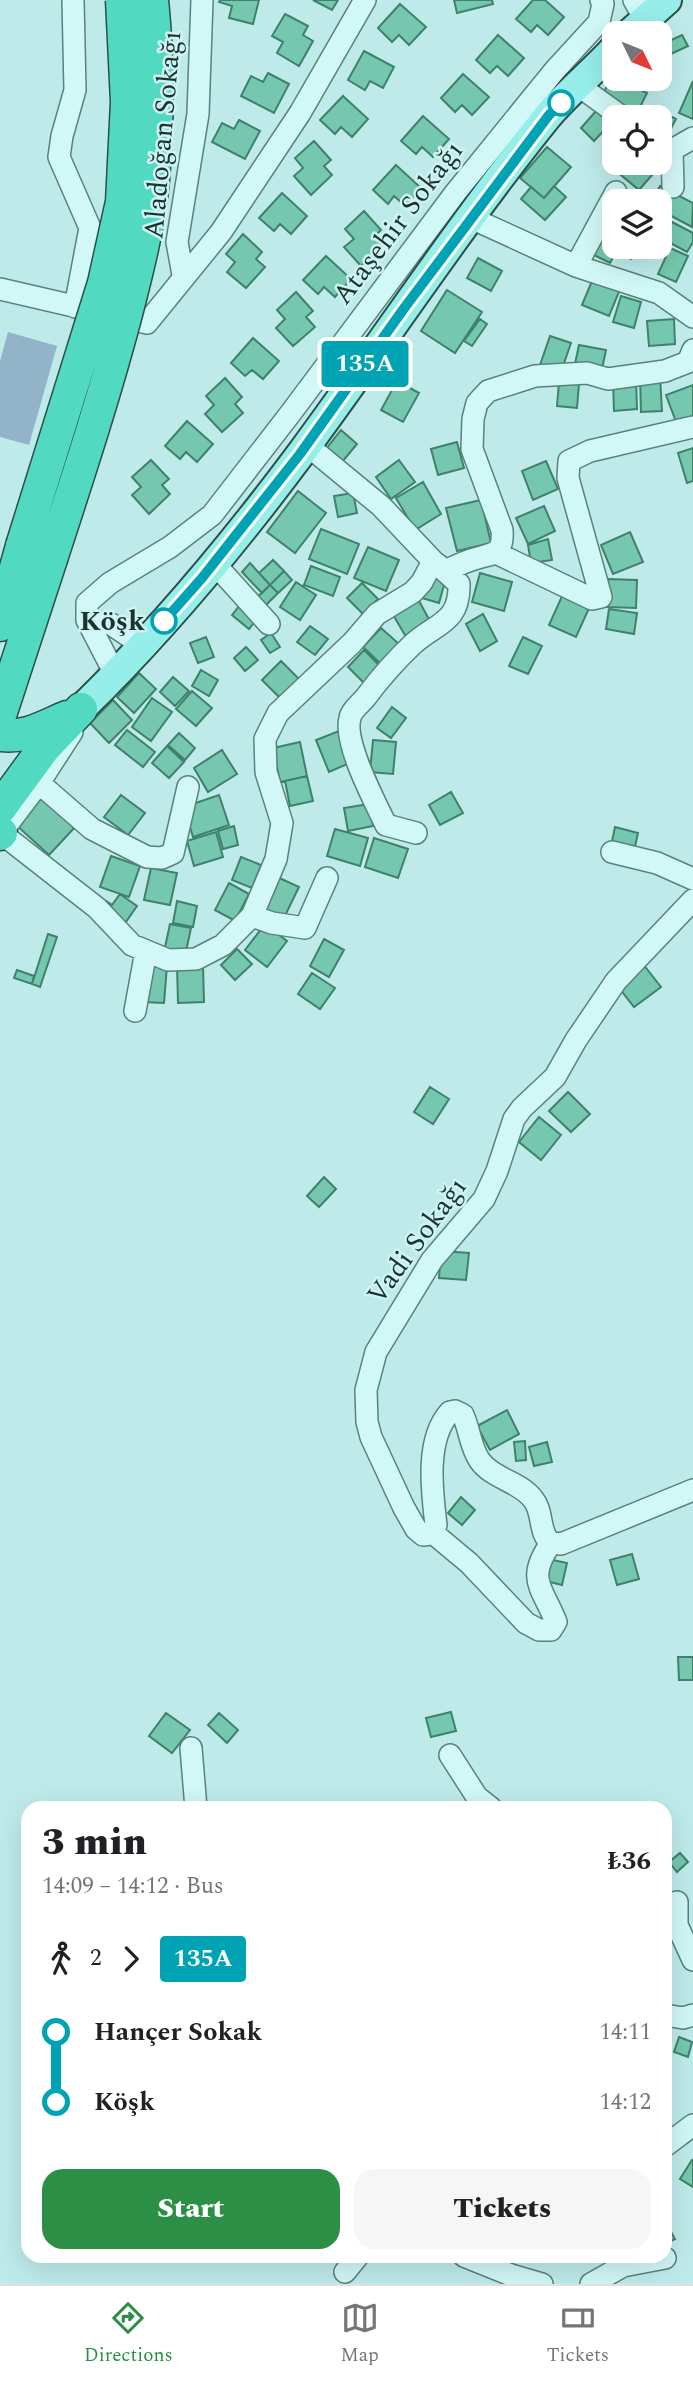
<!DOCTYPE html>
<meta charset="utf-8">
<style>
body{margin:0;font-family:Spectral,serif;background:#f6f6f6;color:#202124;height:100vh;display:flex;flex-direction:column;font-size:26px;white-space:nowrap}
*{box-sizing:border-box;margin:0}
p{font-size:23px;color:#757577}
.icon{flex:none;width:38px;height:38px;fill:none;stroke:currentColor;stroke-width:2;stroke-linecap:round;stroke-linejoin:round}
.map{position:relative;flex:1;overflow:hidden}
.drawer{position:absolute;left:21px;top:1801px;width:651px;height:462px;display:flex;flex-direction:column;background:#fff;border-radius:21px;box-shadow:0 7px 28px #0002}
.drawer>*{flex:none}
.badge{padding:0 14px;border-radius:5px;font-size:24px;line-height:46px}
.needle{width:46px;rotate:133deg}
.buttons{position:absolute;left:602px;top:21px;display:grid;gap:14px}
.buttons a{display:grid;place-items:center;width:70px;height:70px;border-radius:14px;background:#fff;box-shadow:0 7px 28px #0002;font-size:35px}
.map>.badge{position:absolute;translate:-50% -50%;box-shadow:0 0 0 4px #fff}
.legs{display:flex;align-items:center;gap:10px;height:77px;padding:0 21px;font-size:23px}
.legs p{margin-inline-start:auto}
.headline{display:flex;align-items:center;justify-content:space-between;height:119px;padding:0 21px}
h1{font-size:38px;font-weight:800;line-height:52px}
.button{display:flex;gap:14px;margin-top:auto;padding:14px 21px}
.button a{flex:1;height:80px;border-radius:21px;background:#2b8f45;color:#fff;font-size:28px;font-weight:800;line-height:80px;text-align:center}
.button a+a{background:#f6f6f6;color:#202124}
ul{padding:0 21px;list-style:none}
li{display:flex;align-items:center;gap:24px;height:70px;font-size:26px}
li i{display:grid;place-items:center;width:10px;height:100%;margin:0 9px;background:currentColor}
li i::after{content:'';width:18px;height:18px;margin:-9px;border:5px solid;border-radius:50%;background:#fff}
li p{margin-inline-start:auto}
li:first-child i{background:linear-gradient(#0000 50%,currentColor 0)}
li:last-child i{background:linear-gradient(currentColor 50%,#0000 0)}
.dock{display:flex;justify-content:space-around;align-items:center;height:98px;border-top:2px solid #e0e0e0;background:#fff;font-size:19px;color:#757577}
.dock a{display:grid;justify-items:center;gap:4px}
.dock .current{color:#2b8f45}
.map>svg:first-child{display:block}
.green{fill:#93b4c8}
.building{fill:#75c8af;stroke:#3f816b;stroke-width:2}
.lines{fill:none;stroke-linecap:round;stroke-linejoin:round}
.minor-casing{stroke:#58837a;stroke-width:24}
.major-casing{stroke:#2c5047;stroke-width:32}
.highway-casing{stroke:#2c5047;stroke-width:35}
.minor{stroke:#d1f7f6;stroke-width:21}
.major{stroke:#96eeeb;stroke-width:28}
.highway{stroke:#51d9c2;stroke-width:32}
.highway-bridge-casing{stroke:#2c5047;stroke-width:35;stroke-linecap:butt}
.highway-bridge{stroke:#51d9c2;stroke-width:32}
.line-1-casing{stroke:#fff;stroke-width:16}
.line-1{stroke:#00a3b4;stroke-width:10}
.stop-1-dot{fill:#fff;stroke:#00a3b4;stroke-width:3.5}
.labels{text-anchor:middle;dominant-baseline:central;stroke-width:5;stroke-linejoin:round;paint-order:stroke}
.street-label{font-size:28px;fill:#1c332d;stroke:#cdf3f3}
.stop-label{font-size:28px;font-weight:bold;fill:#1c332d;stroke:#cdf3f3;text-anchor:end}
</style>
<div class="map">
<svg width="693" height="2284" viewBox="0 0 693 2284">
<rect width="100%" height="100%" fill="#beebea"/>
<path class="green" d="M8,332L57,346L29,445L0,437V361Z"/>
<path class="building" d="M220,0H259L253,24L229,18L232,6L219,2Z
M313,0H338L332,10Z
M454,0H492L493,4L457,13Z
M533,0H545L564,17L548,35L537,25L531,32L516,19Z
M400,4L426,27L409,45L399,35L392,42L378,28Z
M285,14L308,26L303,35L313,41L299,66L277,53L283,42L272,36Z
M498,35L524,58L508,76L497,66L490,73L476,60Z
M682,35L688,46L671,54L665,43Z
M364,51L394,67L383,88L370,81L365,90L348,80Z
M268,73L289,84L274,113L241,96L251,76L263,82Z
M463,74L489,97L472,115L462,105L455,112L441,98Z
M612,76L647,93L636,115L601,98Z
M693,81V119L679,113Z
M343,96L368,119L352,137L341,127L335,134L320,120Z
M652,107L676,119L665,140L660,138V117H647Z
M596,111L610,124L594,141L581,128Z
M423,116L449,139L433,157L422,147L416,154L401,141Z
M239,120L260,131L245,159L212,142L222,123L234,129Z
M314,141L331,160L324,166L332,175L311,195L294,176L303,168L295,158Z
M547,147L571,167L544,198L520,178Z
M631,163H639L653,174L639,190L621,175Z
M396,165L421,188L405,206L394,196L388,204L373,190Z
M554,186L566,197L545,220L521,199L531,187L544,198Z
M660,186L693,203L692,227L660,210V201H652Z
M624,190L644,201H618Z
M282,193L307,216L291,234L280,224L274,231L259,218Z
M364,211L381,230L374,237L383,246L361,266L344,247L354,239L345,229Z
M672,222L693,233V242L687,252L663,239Z
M608,223L614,227V247H619L610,263L592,254Z
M243,234L262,252L256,259L265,267L246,288L227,272L235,262L226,254Z
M622,247H638L631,259L619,253Z
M670,248L688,256L676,282L658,274Z
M326,256L351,279L335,297L324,287L318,294L303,280Z
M478,258L502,271L491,291L467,278Z
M594,276L621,287L609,316L582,305Z
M447,290L482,312L455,353L421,331Z
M296,292L313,311L306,317L315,327L293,346L276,328L285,319L277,310Z
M621,296L641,302L634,328L613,322Z
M480,319L487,324L472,346L464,341Z
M674,319L675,344L649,346L647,321Z
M550,336L571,343L561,372L540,365Z
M253,338L279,361L263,379L252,370L245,376L231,363Z
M579,345L606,350L602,369L575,364Z
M660,376L662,411L641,412L640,377Z
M225,378L242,397L235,404L243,413L222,432L205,414L214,405L206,396Z
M636,379L637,409L614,411L613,380Z
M397,381L419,393L403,422L381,410Z
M559,382L579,384L577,408L557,406Z
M693,385V422L678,427L666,395Z
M187,421L213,444L197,462L186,452L180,459L165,446Z
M341,430L357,444L342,462L326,449Z
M457,442L464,468L438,475L431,449Z
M693,448V481L687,483L678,453Z
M151,460L169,479L162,485L170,494L149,514L132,495L141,487L132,477Z
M399,460L415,482L391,499L376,477Z
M546,461L558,489L533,500L522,471Z
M423,482L441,514L415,530L396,498Z
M298,491L326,513L295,553L267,532Z
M353,493L357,513L338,517L334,496Z
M481,500L491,543L457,551L446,508Z
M544,506L555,531L528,544L516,518Z
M321,529L359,544L347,574L309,559Z
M630,532L643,562L613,574L601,545Z
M548,539L552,560L531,563L528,545Z
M368,547L399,560L386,591L354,578Z
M273,560L284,571L270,585L259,573Z
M250,563L270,585L262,593L242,572Z
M311,566L340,577L333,596L304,585Z
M284,571L292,580L278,593L270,585Z
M480,573L512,582L504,611L472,602Z
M428,574L446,578L439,603L422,598Z
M608,579L637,580L636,608L607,607Z
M296,582L316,595L300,620L280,607Z
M362,583L378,599L363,614L347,598Z
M270,585L278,593L266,605L253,601Z
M563,594L590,606L576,637L549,625Z
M418,599L431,623L406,637L392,613Z
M240,605L257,619L249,629L232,615Z
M609,609L637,613L634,634L606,629Z
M483,614L497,641L480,651L466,624Z
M310,626L328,639L315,655L297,642Z
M381,628L399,644L381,664L363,647Z
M271,633L280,647L270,653L261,640Z
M206,637L214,657L198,663L190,643Z
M523,637L542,646L528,674L509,666Z
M246,647L258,660L245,671L234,658Z
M364,650L380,666L364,683L348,667Z
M281,661L300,680L281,699L262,680Z
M201,670L218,680L209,696L192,686Z
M139,673L156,689L134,713L117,697Z
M173,677L189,691L175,706L160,692Z
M192,691L212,708L196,726L176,709Z
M152,698L172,712L151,741L132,727Z
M113,700L132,720L109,743L90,723Z
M392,707L406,718L391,738L377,728Z
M127,730L155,752L143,767L115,745Z
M339,731L352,762L329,772L316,740Z
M179,733L195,748L185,760L168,745Z
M373,740L396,742L393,774L370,772Z
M300,742L307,776L280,782L273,748Z
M167,746L184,762L169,778L152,763Z
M222,750L237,774L208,792L194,768Z
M307,776L313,801L290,806L285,781Z
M451,792L463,813L440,825L429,805Z
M41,794L76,826L49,855L14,823Z
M121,795L145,813L128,835L104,817Z
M219,795L229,825L193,837L184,807Z
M369,804L373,826L348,831L344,808Z
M234,826L238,845L223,849L218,831Z
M615,827L638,833L634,851L611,846Z
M335,829L368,838L360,866L327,856Z
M216,832L223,857L194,866L187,841Z
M374,838L408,849L398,878L365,867Z
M111,856L140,866L129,897L100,887Z
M241,857L261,865L252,888L232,880Z
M151,868L177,873L170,905L144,900Z
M275,876L299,887L282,922L259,911Z
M229,883L249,894L235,921L215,910Z
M120,894L137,906L123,926L100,910L106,901L112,905Z
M177,901L197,906L193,927L173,923Z
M170,924L191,928L185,956L164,952Z
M265,924L287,941L267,967L245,950Z
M48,934L57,937L40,987L32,984Z
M324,939L344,950L329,977L310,966Z
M237,949L252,964L235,980L221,965Z
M146,964L167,966L164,1003L143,1002Z
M643,964L661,987L634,1007L616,984Z
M203,965L204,1002L178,1003L177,966Z
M17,970L34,976L32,984L14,978Z
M312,973L335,988L320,1009L298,994Z
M430,1087L449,1099L433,1124L414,1112Z
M568,1092L590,1114L571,1132L549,1111Z
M539,1117L561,1135L541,1160L519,1142Z
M324,1177L336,1189L319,1207L307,1196Z
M441,1251L469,1253L466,1280L439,1278Z
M507,1410L519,1434L490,1450L477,1426Z
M525,1441L526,1460L516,1461L514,1442Z
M547,1442L552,1462L534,1466L529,1447Z
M461,1497L475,1510L462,1525L448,1513Z
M632,1554L639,1579L617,1585L610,1560Z
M548,1559L567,1563L562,1585L542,1580Z
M678,1657H693V1680H679Z
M451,1712L456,1731L431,1737L426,1718Z
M166,1713L190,1730L172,1753L149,1736Z
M219,1713L238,1730L227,1743L208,1725Z
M680,1853L688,1862L677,1872L669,1862Z
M679,2037L692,2042L688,2057L674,2052Z
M692,2160H693V2187L680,2179Z
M665,2221L675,2239L665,2244Z"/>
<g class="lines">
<g class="minor-casing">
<path id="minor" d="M73,0L75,90L62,136L59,157L90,228L75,307
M634,0L644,18
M579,86L622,117
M660,143L672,150L693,138
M672,150L673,187
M471,218L576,266L659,293L693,317
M576,266L616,192
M183,275L177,242L198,114L202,0
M0,289L147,323L221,232L300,113L365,0
M496,553L592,599L601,597L568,478L569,461L590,451L693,427
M214,563L269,624
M445,571C454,567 462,563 471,560C491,553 504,557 502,530L472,449L473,419L477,403L488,391L535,376L587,373L608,379L665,371L688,362L693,350
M87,620L111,624L142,645
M116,676L87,620V603L110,583L170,547L212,515L290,414L456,192L555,70L599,22L603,4L601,0
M72,732L39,783L1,833L97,908L132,945L168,960L196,959L223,945L252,916L276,859L282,823L266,772L265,739L278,713L352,643L377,614L413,592L422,582L433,561L381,506L307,445
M39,783L92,829L147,857L162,858L173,853L188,787
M416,833L386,825C375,802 343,742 350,718C351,711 361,703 366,697C380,678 396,660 413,644C436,623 460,623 459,584L437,564
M612,852L657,863L693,879
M693,900L616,981L576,1040L555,1077L522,1108L514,1119L497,1171L484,1199L432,1260L376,1352L366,1390L367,1422L371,1437L404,1508L416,1529L423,1535L431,1534L436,1525C432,1492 425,1439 450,1412L455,1411L463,1415C470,1430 470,1447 480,1461C493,1479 519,1481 533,1499C544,1512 538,1533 551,1543L561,1544L693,1490
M252,916L272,923L305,928L327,878
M135,1011L146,951
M433,1533L469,1563L526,1623L539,1630H551L556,1622C543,1588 525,1580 551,1543
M191,1748L196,1808
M450,1755L477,1797L491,1808
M677,1902V1925L693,1960
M665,2015L683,2018L693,2015
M665,2146L693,2125
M464,2256L511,2275L542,2284
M345,2272L358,2256
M591,2284L623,2266L665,2258"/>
</g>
<g class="major-casing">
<path id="major" d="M630,33L667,0
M81,709C161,631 235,542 302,452C384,341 460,225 547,117C565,95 594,71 614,49"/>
</g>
<g class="highway-casing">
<path id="highway" d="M0,625L22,546
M0,715L51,559
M0,735C27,738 43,727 67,717
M0,808L44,748L81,709
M0,834L1,833"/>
</g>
<use href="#minor" class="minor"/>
<use href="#major" class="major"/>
<use href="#highway" class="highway"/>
<g class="highway-bridge-casing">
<path id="highway-bridge" d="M22,546L104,283L122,202L127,102L122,0
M51,559C78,476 105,394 127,310C138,267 149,224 153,180C158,120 158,60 152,0"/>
</g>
<use href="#highway-bridge" class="highway-bridge"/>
</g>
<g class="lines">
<g class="line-1-casing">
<path id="line-1" d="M164,621L202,578L300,454L405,307L549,115L561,103"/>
</g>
<use href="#line-1" class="line-1"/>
</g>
<g class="stop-1-dot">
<circle cx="561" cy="103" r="12"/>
<circle cx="164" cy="621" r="12"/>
</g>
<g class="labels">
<g class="street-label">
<text transform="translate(163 135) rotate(-85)">Aladoğan Sokağı</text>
<text transform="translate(398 223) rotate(-53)">Ataşehir Sokağı</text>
<text transform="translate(417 1241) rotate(-54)">Vadi Sokağı</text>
</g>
<g class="stop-label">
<text x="145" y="621">Köşk</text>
</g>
</g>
</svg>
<div class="buttons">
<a><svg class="needle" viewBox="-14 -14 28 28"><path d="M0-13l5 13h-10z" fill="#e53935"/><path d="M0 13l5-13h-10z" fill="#757577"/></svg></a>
<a><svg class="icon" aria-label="locate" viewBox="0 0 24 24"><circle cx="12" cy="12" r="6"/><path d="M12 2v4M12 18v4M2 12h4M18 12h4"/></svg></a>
<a><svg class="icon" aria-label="layers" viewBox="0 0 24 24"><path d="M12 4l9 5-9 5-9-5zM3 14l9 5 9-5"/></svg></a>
</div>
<b class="badge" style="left:365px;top:364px;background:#00a3b4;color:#fff">135A</b>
<section class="drawer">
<div class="headline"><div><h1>3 min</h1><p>14:09 – 14:12 · Bus</p></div><b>₺36</b></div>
<div class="legs"><svg class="icon" aria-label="walk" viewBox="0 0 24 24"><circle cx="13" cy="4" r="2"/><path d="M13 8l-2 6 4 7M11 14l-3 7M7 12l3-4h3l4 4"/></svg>2<svg class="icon" aria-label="forward" viewBox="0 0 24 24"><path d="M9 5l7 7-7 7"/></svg><b class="badge" style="background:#00a3b4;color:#fff">135A</b></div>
<ul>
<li><i style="color:#00a3b4"></i><b>Hançer Sokak</b><p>14:11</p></li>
<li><i style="color:#00a3b4"></i><b>Köşk</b><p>14:12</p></li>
</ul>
<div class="button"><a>Start</a><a>Tickets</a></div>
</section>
</div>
<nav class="dock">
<a class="current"><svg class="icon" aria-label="directions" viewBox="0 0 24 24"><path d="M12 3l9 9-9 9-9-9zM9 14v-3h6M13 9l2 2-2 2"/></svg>Directions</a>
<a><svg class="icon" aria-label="map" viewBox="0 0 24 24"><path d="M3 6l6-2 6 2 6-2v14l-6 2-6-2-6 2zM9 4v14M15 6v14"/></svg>Map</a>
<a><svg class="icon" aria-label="tickets" viewBox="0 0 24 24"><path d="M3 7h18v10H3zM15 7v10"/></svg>Tickets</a>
</nav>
